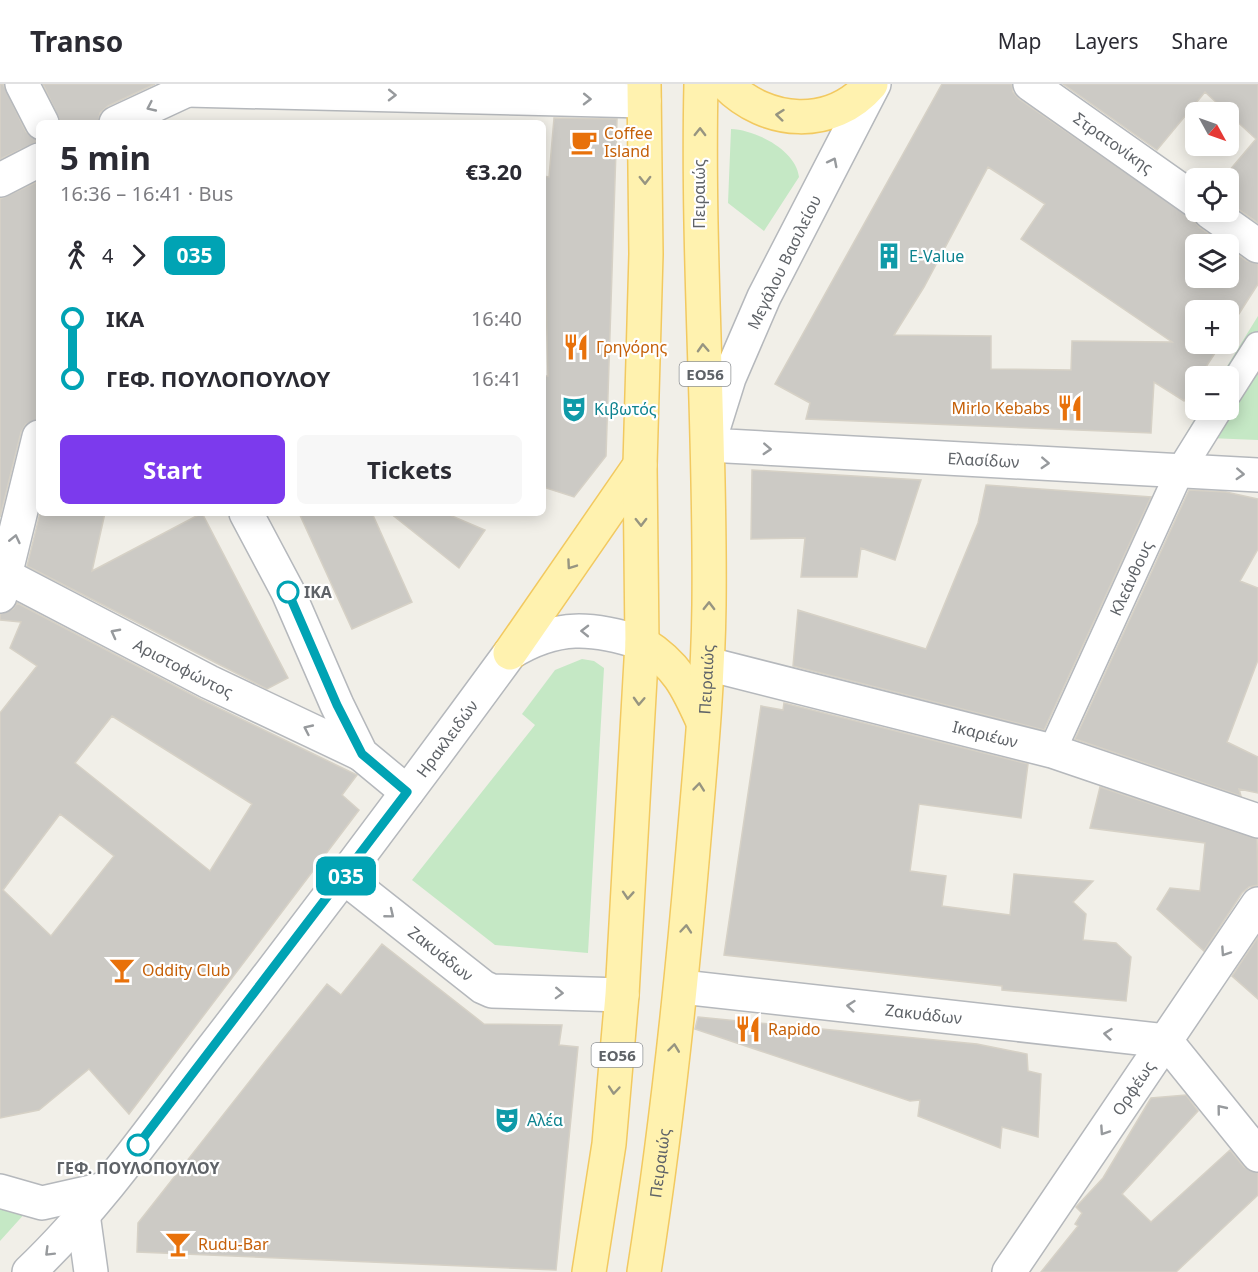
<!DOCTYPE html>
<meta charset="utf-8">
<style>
body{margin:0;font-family:"Noto Sans",sans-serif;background:#f7f7f7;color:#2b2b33;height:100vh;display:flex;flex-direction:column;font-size:22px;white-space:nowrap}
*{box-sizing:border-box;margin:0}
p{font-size:20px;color:#7c7c81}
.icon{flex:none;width:33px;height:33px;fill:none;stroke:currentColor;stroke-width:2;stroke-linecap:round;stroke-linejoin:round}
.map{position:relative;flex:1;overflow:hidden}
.details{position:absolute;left:36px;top:36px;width:510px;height:396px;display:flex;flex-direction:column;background:#fff;border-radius:9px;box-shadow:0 3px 15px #0003}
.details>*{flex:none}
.badge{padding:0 12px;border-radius:9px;font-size:21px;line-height:39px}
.needle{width:39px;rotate:130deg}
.fabs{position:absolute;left:1185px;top:18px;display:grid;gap:12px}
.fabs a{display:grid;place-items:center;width:54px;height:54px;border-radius:9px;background:#fff;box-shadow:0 3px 15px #0003;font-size:30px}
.map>.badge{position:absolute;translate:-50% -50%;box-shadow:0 0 0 3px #fff}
.legs{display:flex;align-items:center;gap:9px;height:66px;padding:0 24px;font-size:20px}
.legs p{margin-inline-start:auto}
.head{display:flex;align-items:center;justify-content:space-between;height:102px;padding:0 24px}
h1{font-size:33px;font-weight:700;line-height:45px}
.button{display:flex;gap:12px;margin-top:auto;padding:12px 24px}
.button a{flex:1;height:69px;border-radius:9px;background:#7c3aed;color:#fff;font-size:24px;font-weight:700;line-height:69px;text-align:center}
.button a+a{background:#f7f7f7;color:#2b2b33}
ul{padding:0 24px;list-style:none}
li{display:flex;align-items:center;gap:21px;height:60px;font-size:22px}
li i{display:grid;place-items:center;width:9px;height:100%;margin:0 8px;background:currentColor}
li i::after{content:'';width:15px;height:15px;margin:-8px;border:4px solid;border-radius:50%;background:#fff}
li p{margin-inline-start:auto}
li:first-child i{background:linear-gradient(#0000 50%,currentColor 0)}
li:last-child i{background:linear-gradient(currentColor 50%,#0000 0)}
header{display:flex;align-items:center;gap:36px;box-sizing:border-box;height:84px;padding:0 30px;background:#fff;border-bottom:2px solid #e1e1e2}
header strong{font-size:28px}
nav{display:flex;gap:33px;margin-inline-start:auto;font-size:21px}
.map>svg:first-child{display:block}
.green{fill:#c5e8c5}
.building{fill:#cccac5;stroke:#d6d1c6;stroke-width:1.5;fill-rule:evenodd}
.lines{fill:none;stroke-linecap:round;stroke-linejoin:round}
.pedestrian-casing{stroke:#b5b8bc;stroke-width:30}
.minor-casing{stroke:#b5b8bc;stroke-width:36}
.tertiary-casing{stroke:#b5b8bc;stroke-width:36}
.primary-casing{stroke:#f2c960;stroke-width:36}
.pedestrian{stroke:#fff;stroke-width:27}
.minor{stroke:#fff;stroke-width:33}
.tertiary{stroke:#fff;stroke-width:33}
.primary{stroke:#fff2af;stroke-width:33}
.oneway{stroke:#979a9d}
.oneway2{stroke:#979581}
.line-1-casing{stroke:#fff;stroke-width:14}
.line-1{stroke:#00a3b4;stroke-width:9}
.stop-1-dot{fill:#fff;stroke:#00a3b4;stroke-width:3}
.labels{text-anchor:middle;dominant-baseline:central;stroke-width:4.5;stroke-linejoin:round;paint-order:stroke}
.shield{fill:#fff;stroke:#8f9295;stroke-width:1.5}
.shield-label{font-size:15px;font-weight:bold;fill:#5f6368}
.food-label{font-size:16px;fill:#c56008;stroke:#fff;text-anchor:start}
.street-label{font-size:16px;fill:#5f6368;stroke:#fff}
.culture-label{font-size:16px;fill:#0d838f;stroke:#fff;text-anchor:start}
.stop-label{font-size:16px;font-weight:bold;fill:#5f6368;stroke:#fff;text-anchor:start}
</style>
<header>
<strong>Transo</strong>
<nav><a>Map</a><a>Layers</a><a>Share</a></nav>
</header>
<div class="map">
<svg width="1258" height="1188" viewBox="0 0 1258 1188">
<rect width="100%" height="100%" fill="#f1efe8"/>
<path class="green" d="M731,45C756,46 796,66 799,93L764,147L728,119Z
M1258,232V356L1184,353L1200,326H1228V292H1221Z
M582,575L594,577L604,584L588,869L495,861L412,796L535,641L522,630L555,586Z
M0,1124L27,1127L0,1157Z"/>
<path class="building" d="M0,0H3L26,48L39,57L0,75Z
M43,0H155L108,22L100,29L98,39H61Z
M942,0H1012L1013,8L1019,15L1193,135L1199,143L1223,160H1196V194H1228V164L1247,177L1258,180V200L1228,247V226H1196V260H1221L1200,292H1196V299L1184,317L1154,298L1151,349L806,335L810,319L775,300ZM988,83L1045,120L1021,155L1172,258L1072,257L1071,286L991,285V252L894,251L924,203Z
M1063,0H1258V139L1228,118V94H1223L1256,55L1205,8L1157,66Z
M554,34L617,35L606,372L574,413L543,403V292H548L543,92L549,93Z
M39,97V335L26,340L21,348L0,433V115Z
M752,386L921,396L895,476L861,464L857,493H801L805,454L751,455Z
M986,401L1151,413L1044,646L793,582L798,526L926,565L978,439Z
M1189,406L1226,408L1258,415V465L1240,497L1258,504V576L1227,658L1258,673V709L1239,705L1241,712L1075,655Z
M40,429H105L92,487L202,429L288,594L267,605L27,482Z
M299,429H372L412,518L352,545Z
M390,429H445L485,446L459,484Z
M17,519L200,615L357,691L342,711L359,726L129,1030L89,985L39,1026L0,1034V629L37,582L10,564L21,538L0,536V530L13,525ZM112,632L252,720L210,787L75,679ZM60,730L114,772L51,852L3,806Z
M784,619L1028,680L1021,734L919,720L910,787L946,792L942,822L1010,831L1014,790L1093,797L1073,818L1086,830L1083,856L1116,859L1131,873L1126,917L1002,906V902L724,871L761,622L783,626Z
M1100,703L1257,755L1258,801L1249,803L1242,809L1204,867L1157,825L1170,804L1200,807L1205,759L1090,744Z
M1258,853V915L1232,892Z
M382,860L484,940L562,941L559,961L578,963L556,1186L137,1168L138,1139L264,979L327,900L341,911Z
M698,933L977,960L1027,970L1028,987L1041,990L1038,1053L1002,1043L1000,1064L918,1032L920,1016L910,1017L695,945Z
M1186,1011L1198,1027L1122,1110L1151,1138L1230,1066L1244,1083L1258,1089V1111L1176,1188H1041L1078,1142L1075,1140L1082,1129L1076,1123L1103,1094L1151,1014Z"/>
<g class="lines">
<g class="pedestrian-casing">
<g id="pedestrian">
<path d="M1228,309L1258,262"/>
<path id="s1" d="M1052,667L1180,387L1218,326"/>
</g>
</g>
<g class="minor-casing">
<g id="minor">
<path id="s2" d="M874,0L764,213L729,294L708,361L1258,391"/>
<path id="s3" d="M1030,0L1196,117"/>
<path d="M187,6L644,17"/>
<path d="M0,96L39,76"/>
<path d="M1210,128L1258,162"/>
<path id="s4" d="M6,492L209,598L361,670"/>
<path d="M0,512L39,353"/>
<path id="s5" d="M708,580L1052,667L1258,737"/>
<path id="s6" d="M345,794L483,903L492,907L622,911"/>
<path id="s7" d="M682,903L1166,957L1258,1071"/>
<path d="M83,1130L91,1188"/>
<path id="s8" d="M1009,1188L1258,820"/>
</g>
</g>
<g class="tertiary-casing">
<g id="tertiary">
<path d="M22,0L42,39"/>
<path d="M116,39L187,6V0"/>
<path d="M246,429L288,508L337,621L361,670L407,708"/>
<path d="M0,1107L42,1119L104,1105"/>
<path id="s9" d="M29,1188C98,1122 153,1043 210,968C312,836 412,703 510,569C557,540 592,543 642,559"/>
</g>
</g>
<g class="primary-casing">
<g id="primary">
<path d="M726,0C766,41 832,46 871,0"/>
<path d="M642,559C677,581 687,602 703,638"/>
<path d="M510,569L640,381"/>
<path d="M589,1188L609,1060L622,911L642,559L640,381L646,170L644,0"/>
<path id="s10" d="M644,1188C666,1048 681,907 693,766C700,684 708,603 709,521C711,347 697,174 701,0"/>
</g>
</g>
<use href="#pedestrian" class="pedestrian"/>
<use href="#minor" class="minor"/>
<use href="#tertiary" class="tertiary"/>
<use href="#primary" class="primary"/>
</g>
<defs><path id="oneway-chevron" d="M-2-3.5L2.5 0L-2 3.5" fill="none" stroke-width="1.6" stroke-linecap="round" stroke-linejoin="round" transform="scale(1.5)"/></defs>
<g class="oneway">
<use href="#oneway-chevron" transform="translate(392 11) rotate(1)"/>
<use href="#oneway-chevron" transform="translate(587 15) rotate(1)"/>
<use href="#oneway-chevron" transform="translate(151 23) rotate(155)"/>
<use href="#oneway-chevron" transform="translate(833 78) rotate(-63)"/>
<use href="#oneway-chevron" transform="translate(767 365) rotate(3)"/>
<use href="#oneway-chevron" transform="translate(1045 379) rotate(3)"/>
<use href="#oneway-chevron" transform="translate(1240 390) rotate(3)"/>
<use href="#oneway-chevron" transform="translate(15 455) rotate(-77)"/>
<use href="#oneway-chevron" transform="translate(585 547) rotate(-179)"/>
<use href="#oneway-chevron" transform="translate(115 549) rotate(-152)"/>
<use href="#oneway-chevron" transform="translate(308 645) rotate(-155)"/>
<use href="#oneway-chevron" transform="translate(390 830) rotate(39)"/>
<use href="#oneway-chevron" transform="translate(1225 868) rotate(124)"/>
<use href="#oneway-chevron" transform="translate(559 909) rotate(2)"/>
<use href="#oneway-chevron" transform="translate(851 922) rotate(-174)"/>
<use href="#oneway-chevron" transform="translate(1108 950) rotate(-174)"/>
<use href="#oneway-chevron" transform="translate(1221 1025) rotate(-129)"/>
<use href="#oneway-chevron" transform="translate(1104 1047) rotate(124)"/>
<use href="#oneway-chevron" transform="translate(49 1168) rotate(135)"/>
</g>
<g class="oneway2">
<use href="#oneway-chevron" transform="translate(780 31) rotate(-174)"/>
<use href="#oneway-chevron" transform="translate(700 48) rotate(-89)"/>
<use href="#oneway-chevron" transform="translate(645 96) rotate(89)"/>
<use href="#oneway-chevron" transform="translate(703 264) rotate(-93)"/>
<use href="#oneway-chevron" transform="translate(641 438) rotate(89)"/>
<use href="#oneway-chevron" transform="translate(571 481) rotate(125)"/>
<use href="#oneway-chevron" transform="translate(709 522) rotate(-89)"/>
<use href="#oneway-chevron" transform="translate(639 617) rotate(93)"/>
<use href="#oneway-chevron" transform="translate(699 703) rotate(-84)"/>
<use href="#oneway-chevron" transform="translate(628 811) rotate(94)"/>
<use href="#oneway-chevron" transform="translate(686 845) rotate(-85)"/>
<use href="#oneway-chevron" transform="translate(674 964) rotate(-83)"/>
<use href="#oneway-chevron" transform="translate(614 1006) rotate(95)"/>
</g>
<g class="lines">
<g class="line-1-casing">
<path id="line-1" d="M138,1061L407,708L362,670L337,621L288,508"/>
</g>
<use href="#line-1" class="line-1"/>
</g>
<defs>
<g id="cafe-bare" transform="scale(2.07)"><path d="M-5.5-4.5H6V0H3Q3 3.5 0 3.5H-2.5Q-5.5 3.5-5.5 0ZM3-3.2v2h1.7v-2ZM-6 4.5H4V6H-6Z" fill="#e8710a" stroke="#fff" stroke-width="2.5" paint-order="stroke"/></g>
<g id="building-bare" transform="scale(2.07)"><path d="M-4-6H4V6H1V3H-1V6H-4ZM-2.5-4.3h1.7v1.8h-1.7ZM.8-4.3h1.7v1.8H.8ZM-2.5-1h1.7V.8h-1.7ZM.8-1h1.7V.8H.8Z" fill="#0f9aa8" stroke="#fff" stroke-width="2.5" paint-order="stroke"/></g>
<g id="restaurant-bare" transform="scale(2.07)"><path d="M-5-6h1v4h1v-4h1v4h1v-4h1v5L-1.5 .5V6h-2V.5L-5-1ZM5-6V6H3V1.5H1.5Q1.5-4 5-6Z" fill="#e8710a" stroke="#fff" stroke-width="2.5" paint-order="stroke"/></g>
<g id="theatre-bare" transform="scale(2.07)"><path d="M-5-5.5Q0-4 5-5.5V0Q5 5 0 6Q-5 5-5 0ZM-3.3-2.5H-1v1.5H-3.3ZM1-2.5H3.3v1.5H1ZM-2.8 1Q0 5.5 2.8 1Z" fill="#0f9aa8" stroke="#fff" stroke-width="2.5" paint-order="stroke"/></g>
<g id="bar-bare" transform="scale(2.07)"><path d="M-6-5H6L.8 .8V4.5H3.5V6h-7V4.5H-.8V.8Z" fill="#e8710a" stroke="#fff" stroke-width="2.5" paint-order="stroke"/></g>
</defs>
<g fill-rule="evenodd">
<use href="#cafe-bare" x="584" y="58"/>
<use href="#building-bare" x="889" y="172"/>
<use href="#restaurant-bare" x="576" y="263"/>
<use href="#restaurant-bare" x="1070" y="324"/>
<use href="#theatre-bare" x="574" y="325"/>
<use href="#bar-bare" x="122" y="886"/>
<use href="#restaurant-bare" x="748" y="945"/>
<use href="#theatre-bare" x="507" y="1036"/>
<use href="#bar-bare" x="178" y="1160"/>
</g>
<g class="stop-1-dot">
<circle cx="288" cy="508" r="10"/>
<circle cx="138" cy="1061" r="10"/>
</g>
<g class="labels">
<g class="shield">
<rect x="679.5" y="278" width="51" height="24" rx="4.5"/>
<rect x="591.5" y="959" width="51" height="24" rx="4.5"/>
</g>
<g class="shield-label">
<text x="705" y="290">ΕΟ56</text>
<text x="617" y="971">ΕΟ56</text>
</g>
<g class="food-label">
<text x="604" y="49">Coffee<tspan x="604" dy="18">Island</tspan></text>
<text x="596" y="263">Γρηγόρης</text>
<text x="1050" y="324" text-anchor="end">Mirlo Kebabs</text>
<text x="142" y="886">Oddity Club</text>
<text x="768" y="945">Rapido</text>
<text x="198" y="1160">Rudu-Bar</text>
</g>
<g class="street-label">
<text stroke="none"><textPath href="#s3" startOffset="102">Στρατονίκης</textPath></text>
<text transform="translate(699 110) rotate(-90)">Πειραιώς</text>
<text transform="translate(784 178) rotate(-64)">Μεγάλου Βασιλείου</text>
<text stroke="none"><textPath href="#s2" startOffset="674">Ελασίδων</textPath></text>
<text stroke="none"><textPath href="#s1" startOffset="190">Κλεάνθους</textPath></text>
<text stroke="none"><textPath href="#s4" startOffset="200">Αριστοφώντος</textPath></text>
<text stroke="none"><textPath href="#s10" startOffset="596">Πειραιώς</textPath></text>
<text stroke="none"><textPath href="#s5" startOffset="286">Ικαριέων</textPath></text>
<text stroke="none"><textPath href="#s9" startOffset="678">Ηρακλειδών</textPath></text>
<text stroke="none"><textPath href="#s6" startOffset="122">Ζακυάδων</textPath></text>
<text stroke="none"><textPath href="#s7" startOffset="243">Ζακυάδων</textPath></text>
<text stroke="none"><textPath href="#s8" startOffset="222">Ορφέως</textPath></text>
<text stroke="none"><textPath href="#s10" startOffset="110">Πειραιώς</textPath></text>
</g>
<g class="culture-label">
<text x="909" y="172">E-Value</text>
<text x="594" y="325">Κιβωτός</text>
<text x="527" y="1036">Αλέα</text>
</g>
<g class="stop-label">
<text x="304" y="508">ΙΚΑ</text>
<text x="138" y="1084" text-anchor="middle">ΓΕΦ. ΠΟΥΛΟΠΟΥΛΟΥ</text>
</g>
</g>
</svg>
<div class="fabs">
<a><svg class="needle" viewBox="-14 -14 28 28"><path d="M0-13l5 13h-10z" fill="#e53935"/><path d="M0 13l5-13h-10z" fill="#7c7c81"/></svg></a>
<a><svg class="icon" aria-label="locate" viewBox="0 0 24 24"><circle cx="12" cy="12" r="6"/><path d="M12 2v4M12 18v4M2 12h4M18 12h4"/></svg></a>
<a><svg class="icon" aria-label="layers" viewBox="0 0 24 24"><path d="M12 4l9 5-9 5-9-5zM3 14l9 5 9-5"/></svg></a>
<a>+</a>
<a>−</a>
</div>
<b class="badge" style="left:346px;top:792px;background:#00a3b4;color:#fff">035</b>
<section class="details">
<div class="head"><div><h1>5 min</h1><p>16:36 – 16:41 · Bus</p></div><b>€3.20</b></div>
<div class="legs"><svg class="icon" aria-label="walk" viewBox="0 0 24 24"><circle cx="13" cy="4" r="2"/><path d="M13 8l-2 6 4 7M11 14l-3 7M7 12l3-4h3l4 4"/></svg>4<svg class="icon" aria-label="forward" viewBox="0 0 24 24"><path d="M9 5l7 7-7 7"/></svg><b class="badge" style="background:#00a3b4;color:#fff">035</b></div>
<ul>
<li><i style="color:#00a3b4"></i><b>ΙΚΑ</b><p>16:40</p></li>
<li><i style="color:#00a3b4"></i><b>ΓΕΦ. ΠΟΥΛΟΠΟΥΛΟΥ</b><p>16:41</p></li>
</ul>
<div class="button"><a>Start</a><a>Tickets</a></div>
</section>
</div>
